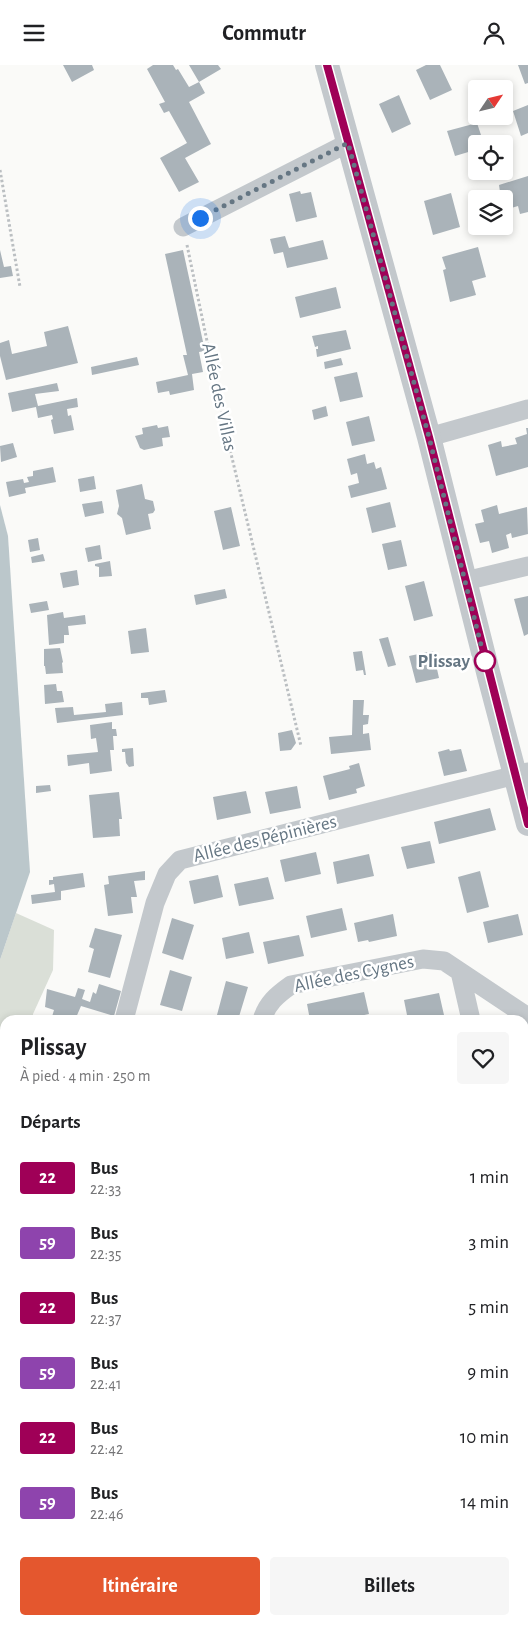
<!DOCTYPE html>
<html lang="fr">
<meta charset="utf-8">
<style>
body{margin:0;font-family:"Alegreya Sans",sans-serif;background:#f6f6f6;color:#202124;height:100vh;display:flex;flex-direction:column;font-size:19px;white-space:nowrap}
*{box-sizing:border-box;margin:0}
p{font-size:16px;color:#757577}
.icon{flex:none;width:28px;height:28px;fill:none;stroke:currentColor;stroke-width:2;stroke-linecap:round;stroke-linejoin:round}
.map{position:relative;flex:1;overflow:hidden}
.drawer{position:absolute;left:0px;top:950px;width:529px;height:610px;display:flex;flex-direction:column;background:#fff;border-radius:15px 15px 0 0;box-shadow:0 2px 8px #0003}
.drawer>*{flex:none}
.badge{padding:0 10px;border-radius:4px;font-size:18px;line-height:32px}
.needle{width:32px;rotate:55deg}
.controls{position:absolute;left:468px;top:15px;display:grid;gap:10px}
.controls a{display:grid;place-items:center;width:45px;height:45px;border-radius:5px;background:#fff;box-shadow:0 2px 8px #0003;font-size:25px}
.you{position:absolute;width:25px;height:25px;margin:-12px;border:4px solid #fff;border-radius:50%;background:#1a73e8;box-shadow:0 0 0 8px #1a73e833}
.map>.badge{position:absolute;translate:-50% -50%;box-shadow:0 0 0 2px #fff}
h2{padding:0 20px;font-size:19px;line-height:45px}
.round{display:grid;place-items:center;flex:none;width:52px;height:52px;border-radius:5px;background:#f6f6f6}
.head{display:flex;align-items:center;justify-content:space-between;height:85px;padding:0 20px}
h1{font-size:24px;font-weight:600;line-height:38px}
.action{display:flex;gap:10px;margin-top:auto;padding:10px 20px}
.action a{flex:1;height:58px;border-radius:5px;background:#e4572e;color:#fff;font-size:20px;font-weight:600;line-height:58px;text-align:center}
.action a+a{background:#f6f6f6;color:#202124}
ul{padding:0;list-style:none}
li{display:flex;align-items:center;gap:15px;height:65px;padding:0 20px}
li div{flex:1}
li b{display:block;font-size:19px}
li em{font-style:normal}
li .badge{min-width:55px;font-weight:700;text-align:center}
header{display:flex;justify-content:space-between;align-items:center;height:65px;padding:0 20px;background:#fff;font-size:22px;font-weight:600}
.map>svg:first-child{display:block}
.built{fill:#e8e9e9}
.green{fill:#dadfd7}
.water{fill:#bbc7cb}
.building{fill:#aab3b9}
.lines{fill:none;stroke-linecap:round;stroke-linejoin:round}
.primary-casing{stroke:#b5babe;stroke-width:29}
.path{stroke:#bbbfc2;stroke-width:3;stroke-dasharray:2.5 2.5;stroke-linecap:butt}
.service{stroke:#c3c8cc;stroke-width:10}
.minor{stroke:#c3c8cc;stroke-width:19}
.tertiary{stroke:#c3c8cc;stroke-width:24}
.primary{stroke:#fff;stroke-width:28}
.tram{stroke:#a2aab0;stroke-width:1}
.line-casing{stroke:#fff;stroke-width:11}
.line{stroke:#9f0057;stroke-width:8}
.walk{stroke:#657683;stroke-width:5;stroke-dasharray:0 9}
.stop-dot{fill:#fff;stroke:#9f0057;stroke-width:2.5}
.labels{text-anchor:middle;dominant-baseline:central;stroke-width:5;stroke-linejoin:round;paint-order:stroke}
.street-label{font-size:19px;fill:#657683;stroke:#fff}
.stop-label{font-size:19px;font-weight:bold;fill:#657683;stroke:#fff;text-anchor:end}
</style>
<header><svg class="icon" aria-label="menu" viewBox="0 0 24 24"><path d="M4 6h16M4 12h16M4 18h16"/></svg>Commutr<svg class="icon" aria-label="person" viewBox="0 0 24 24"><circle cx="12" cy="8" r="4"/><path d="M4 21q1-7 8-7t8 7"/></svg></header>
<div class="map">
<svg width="528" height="1560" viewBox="0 0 528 1560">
<rect width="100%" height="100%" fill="#fafaf8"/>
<path class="built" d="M524,1042H528V1512L524,1517Z
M5,1226V1555H348L344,1560H0V1233Z"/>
<path class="green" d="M16,848L54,865L53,905L33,949V955H5V1226L0,1233V895Z"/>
<path class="water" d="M0,440L8,471L30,807L0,895Z"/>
<path class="building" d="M63,0H92L94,5L72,17Z
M153,0H173L176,5L178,4L189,22L199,17L205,28L189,37L211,79L185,93L199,117L179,127L160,93L187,78L169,46L164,48L159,39L165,37L147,4Z
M189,0H218L221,4L199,17Z
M426,0H440L452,25L430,35L416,5Z
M518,0H528V18L525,19Z
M399,30L411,59L392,68L379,39Z
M528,40V68L521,71L513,46Z
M477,58L482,73L472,77L475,85L455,91L447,66Z
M528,111V147L520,149L518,141L505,145L504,134H501L499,120Z
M300,126L301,129L311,127L317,152L296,157L289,129Z
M451,128L460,162L433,170L424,136Z
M285,171L289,183L323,175L328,194L287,203L283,187L274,189L270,174Z
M478,182L486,212L472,216L476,230L450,237L443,205L446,204L442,192Z
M0,185L4,202L11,201L13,211L0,213Z
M183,185L205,286L199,287L203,307L192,309L194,325L170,330L169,326L158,328L156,317L188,310L183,290H187L165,189Z
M336,222L341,243L300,253L295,232Z
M68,261L78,298L6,315L0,291V278L9,275L12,289L47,281L44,267Z
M346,265L351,284L317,292L316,284H318V281L315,282L312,271Z
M137,292L139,300L92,310L91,302Z
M341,293L343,300L325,304L324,297Z
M357,307L363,332L340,337L334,312Z
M57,318L59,326L35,329L38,341L77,333L78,342L67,344L68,351L71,350L74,365L54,369L51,355L53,354L52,350L38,353L36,342L12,347L8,328Z
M326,341L328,351L314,355L312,345Z
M369,351L375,376L352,381L346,357Z
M157,360L158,363L168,361L170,372L162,373L163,381L144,385L140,383L135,371L143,369L142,363Z
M526,363H528V402L496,411L488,380L501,376L502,382L517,379L515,373L527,369Z
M13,378L17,392L1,397L0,381Z
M365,389L367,399L374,397L376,404L381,402L387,424L351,433L348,421L359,418L357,408L351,410L347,394Z
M53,402L56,417L25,423L26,428L9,432L6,417L23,414L24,418L29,417L27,412L33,411V406Z
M94,411L96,424L80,427L78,414Z
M142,419L145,434L153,436L155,445L153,448L148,449L151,464L126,470L122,453L117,449L119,441L116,425Z
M102,436L104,448L85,452L82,439Z
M390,437L396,462L372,468L366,443Z
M497,440L499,449L527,442L528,469L512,473L511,468L506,470L509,483L492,488L489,476L480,478L475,459L484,457L481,445Z
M231,442L240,481L223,485L214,446Z
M38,473L40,485L30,487L28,475Z
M401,475L407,501L388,505L382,479Z
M100,480L102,494L88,497L85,483Z
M43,489L45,496L32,498L31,492Z
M110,496L112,511L99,512V502L95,501V499Z
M77,505L79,520L63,523L60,508Z
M424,516L433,551L414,556L405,521Z
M225,524L227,533L196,540L194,530Z
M528,531V569L524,571L514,534Z
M47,536L49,545L31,548L29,539Z
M63,547L64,553L85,550L86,559L68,561L69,570H64V578L49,580L47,550Z
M146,563L149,587L131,589L128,566Z
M388,572L396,600L388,602L379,574Z
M60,583L63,597L62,598L63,608L46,609L45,601H44V584Z
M362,586L366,610H364L363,605L356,606L353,587Z
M433,586L439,613L416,618L409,591Z
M56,619L57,626H62L64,637L45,639L44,620Z
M165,625L167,637L149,640L148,633H141V628Z
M353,635H364L363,650H369L368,659L363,660V669L369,668L371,685L331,689L329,672L352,670Z
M122,637L123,650L57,658L55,643L73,642L74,650L106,647L105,639Z
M112,657V664H116L117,671H113L114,685H110L112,706L90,709L89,698L68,701L67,690L98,687L96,673L91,674L90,660Z
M292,665L296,678L291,685L280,686L278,668Z
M133,683L134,701L129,702L126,698L125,687H122V684Z
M449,684L450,686L461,684L467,706L444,711L438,687Z
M359,698L365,721L356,724L357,728L329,735L323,711L350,704L349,701Z
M50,720L51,726L36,728V721Z
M297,721L301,743L270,749L265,727Z
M246,726L251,748L217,755L213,732Z
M119,727L122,754H119L120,771L93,773L89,730Z
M490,743L496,765L439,779L434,757Z
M430,776L435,798L407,804L401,782Z
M316,787L321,809L285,817L280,795Z
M369,789L374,811L337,819L333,797Z
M145,806V815L134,816L137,832H131L133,848L108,851L104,820L109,819L108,811Z
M480,806L489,842L467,848L458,812Z
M83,808L85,822L61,826V835L32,839L31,830L55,827L54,819L49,820V815H53V812Z
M218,810L223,832L194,839L189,816Z
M268,812L274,834L239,841L234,819Z
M342,843L347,865L311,873L306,851Z
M393,849L397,871L369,877L368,875L358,877L354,858Z
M518,849L523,870L488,878L483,857Z
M172,853L194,860L183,895L162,888Z
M95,863L122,870L110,913L88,907L94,884L89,882Z
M249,867L254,888L226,894L222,873Z
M299,870L304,891L268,899L263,877Z
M170,905L192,912L182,946L160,940Z
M226,916L248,922L238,955L217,950Z
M99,919L121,926L114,951L81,941L75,955H51L54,945L45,942L47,924L75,932L78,923L85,925L82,934L90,937L93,927L96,929Z
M364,927L369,949L341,955H310L307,939Z
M439,928L444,950L408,955L404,935Z
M528,996V1018L524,1019V997Z
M4,1323H5V1363L0,1360V1339Z
M5,1372V1555H171L167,1560H0V1378Z"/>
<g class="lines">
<g class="primary-casing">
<path id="primary" d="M524,1381L528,1375
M524,1454L528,1449
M406,1560L409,1555
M441,1560L445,1555"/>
</g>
<path class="path" d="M0,105L20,222
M187,180L227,372L301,681"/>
<path class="service" d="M524,1055L528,1054
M0,1301L5,1295"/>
<path class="minor" d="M183,162L348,78
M429,372L528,344
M465,516L528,501
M460,907L471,955
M124,955L155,838L167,809L180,795L528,707
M262,955C267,938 277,930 291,920L423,894L444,896L528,952
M524,1513L528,1508
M485,1560L489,1555"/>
<path class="tertiary" d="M327,0L429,372L489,611L528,759"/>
<use href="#primary" class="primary"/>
<path class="tram" d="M524,1329L528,1325
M524,1345L528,1340
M362,1560L366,1555
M376,1560L379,1555"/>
</g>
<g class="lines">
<g class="line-casing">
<path id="line" d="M327,0L429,372L528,759"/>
</g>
<use href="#line" class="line"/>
<path class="walk" d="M200,153L348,78L429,372L485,596"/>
</g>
<circle class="stop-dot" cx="485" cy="596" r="10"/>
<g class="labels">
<g class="street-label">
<text transform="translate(219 332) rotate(78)">Allée des Villas</text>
<text transform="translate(265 774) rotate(-14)">Allée des Pépinières</text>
<text transform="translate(354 909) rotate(-12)">Allée des Cygnes</text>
</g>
<g class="stop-label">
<text x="470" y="596">Plissay</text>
</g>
</g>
</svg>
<div class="controls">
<a><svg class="needle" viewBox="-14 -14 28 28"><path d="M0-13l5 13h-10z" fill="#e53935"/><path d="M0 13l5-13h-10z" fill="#757577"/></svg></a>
<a><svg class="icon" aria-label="locate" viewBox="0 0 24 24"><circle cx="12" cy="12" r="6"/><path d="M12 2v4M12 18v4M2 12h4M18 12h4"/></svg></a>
<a><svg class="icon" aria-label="layers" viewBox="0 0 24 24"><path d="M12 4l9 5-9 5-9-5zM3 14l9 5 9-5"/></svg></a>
</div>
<div class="you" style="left:200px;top:153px"></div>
<section class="drawer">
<div class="head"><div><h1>Plissay</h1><p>À pied · 4 min · 250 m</p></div><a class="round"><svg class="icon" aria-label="heart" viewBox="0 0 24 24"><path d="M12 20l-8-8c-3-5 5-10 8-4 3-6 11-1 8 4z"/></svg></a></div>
<h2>Départs</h2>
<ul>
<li><span class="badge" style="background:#9f0057;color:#fff">22</span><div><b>Bus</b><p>22:33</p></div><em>1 min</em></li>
<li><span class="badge" style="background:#8e44ad;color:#fff">59</span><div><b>Bus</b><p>22:35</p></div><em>3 min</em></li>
<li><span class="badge" style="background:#9f0057;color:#fff">22</span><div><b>Bus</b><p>22:37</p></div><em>5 min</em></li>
<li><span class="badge" style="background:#8e44ad;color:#fff">59</span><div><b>Bus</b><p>22:41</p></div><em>9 min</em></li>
<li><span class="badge" style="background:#9f0057;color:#fff">22</span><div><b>Bus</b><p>22:42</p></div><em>10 min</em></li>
<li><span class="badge" style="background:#8e44ad;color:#fff">59</span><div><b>Bus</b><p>22:46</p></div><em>14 min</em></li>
</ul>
<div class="action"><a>Itinéraire</a><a>Billets</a></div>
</section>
</div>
